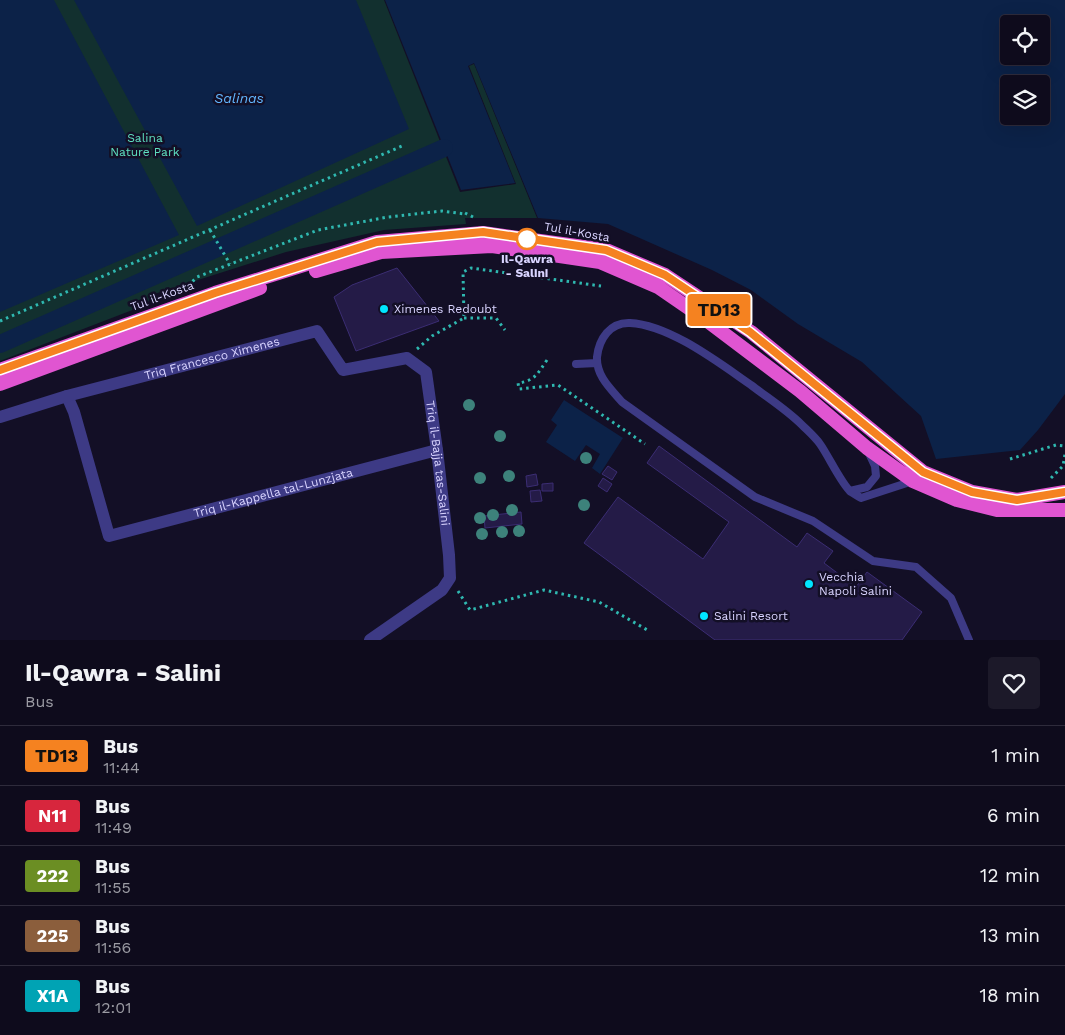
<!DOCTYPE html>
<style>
body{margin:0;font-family:"Work Sans",sans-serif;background:#1c1929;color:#f1f3f6;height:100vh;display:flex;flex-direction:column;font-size:19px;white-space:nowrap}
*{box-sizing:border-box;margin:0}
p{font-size:16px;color:#9b9ba3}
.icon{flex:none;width:28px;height:28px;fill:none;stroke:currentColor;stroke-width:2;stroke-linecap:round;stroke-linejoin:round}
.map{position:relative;height:640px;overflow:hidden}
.sheet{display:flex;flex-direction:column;background:#0e0b1c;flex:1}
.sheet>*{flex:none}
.badge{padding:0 10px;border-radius:4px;font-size:18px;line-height:32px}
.tools{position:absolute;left:1000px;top:15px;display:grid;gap:10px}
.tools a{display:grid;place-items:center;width:50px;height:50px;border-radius:5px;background:#0e0b1c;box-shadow:0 5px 20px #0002,0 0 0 1px #2e2b3b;font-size:25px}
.map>.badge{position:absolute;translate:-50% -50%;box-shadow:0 0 0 2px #fff}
.round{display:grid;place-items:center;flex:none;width:52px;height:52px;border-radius:5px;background:#1c1929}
.overview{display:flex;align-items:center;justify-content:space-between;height:85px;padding:0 25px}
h1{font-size:24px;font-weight:700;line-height:38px}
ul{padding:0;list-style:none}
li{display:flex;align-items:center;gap:15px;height:60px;padding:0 25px;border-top:1px solid #2e2b3b}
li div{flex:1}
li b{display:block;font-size:19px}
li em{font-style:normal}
li .badge{min-width:55px;font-weight:700;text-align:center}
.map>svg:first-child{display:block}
.green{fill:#12302f}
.water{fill:#0c2248;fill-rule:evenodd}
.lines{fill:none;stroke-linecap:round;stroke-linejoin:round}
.canal{stroke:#0c2248;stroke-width:18}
.building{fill:#241b47;stroke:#3b2d73}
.path{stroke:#2fb8b0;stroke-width:3;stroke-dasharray:2.5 4;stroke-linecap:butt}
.service{stroke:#3d3a85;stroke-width:8}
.minor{stroke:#3d3a85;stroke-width:12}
.trunk{stroke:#e055d1;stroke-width:14}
.tree{fill:#3d827b}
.line-casing{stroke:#fff;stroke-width:11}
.line{stroke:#f58220;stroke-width:8}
.stop-dot{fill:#fff;stroke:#f58220;stroke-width:2.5}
.poi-dot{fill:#00e5ff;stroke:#130f26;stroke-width:2}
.labels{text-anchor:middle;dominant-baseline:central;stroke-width:5;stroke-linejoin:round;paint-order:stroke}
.park-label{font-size:12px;fill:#5fe0c0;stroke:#130f26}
.street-label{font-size:12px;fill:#d9d4ff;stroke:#130f26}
.stop-label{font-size:12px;font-weight:bold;fill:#d9d4ff;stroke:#130f26}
.poi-label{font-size:12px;fill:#d9d4ff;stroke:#130f26;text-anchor:start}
.water-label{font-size:14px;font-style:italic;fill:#62b6ff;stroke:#130f26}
</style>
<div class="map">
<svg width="1065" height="640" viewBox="0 0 1065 640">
<rect width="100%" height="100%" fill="#130f26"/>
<path class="green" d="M0,0H384L460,192L516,184L469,66L474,64L537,218H465L466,224L384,230L286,252L151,295L148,304L0,361Z"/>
<path class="water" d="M0,0H54L179,235L0,312Z
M74,0H356L409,129L197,226Z
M385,0H1065V394L1038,430L1020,450L936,459L921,416L862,362L798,324L751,290L712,270L608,224L538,218L474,63L468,66L515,183L461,190ZM1009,24H1041V56H1009ZM1009,84H1041V116H1009Z
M564,400L623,438L600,474L592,468L600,454L586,445L575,461L546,442L557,425L551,420Z"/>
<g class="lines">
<path class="canal" d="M0,344L444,148"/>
</g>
<path class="building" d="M397,268L439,321L356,351L334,297L352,285Z
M659,446L797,547L807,533L833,551L824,563L856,587L867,572L922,612L902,640H715L584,543L618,497L703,559L729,522L647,463Z
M608,466L617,472L612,480L602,474Z
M536,474L538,485L527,487L526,476Z
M603,478L612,484L607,492L598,486Z
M553,483V491H542V484Z
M540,490L542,501L531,502L530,491Z
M521,512L522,524L485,528L484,516Z"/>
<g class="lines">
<path class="path" d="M465,213L475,218
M210,230L230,264
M188,286L197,277L318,230L388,217L442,211L465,214
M464,318H496L505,330
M0,321L402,146
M417,349L432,336L464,318L463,272L471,268L601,286
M547,360C538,373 535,381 518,383L519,389L558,385L645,444
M1010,459L1056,445L1065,446
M1051,478L1063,466L1065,454
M458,591L470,610L544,590L599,602L649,631"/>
<path class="service" d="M576,364L597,363
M913,481L861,498C858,496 854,494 851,492C842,485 828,455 820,444C815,437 808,431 802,425C787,410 768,398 751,385C719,363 670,325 630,323C610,322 599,339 597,357C596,376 611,389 622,402L755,497L813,521L873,561L916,567L951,598L969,640
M850,491L867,487L876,476L875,466L868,451"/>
<g class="minor">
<path id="s1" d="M67,396L74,412L109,536L437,450"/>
<path id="s2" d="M0,417L67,396L317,331L343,370L407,358L426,372L437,450L449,555L450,578L442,590L370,640"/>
</g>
<path class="trunk" d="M316,271L381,252L492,246L600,262L658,287L706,320L800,391L867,448L913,481L957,500L997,510H1065
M0,370L215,293L377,242L483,233L606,250L665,275L751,332L923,472L972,492L1017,500L1065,492
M0,384L260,288"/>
</g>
<g class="tree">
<circle cx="469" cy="405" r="6"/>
<circle cx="500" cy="436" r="6"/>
<circle cx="586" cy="458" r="6"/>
<circle cx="509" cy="476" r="6"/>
<circle cx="480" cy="478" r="6"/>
<circle cx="584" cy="505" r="6"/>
<circle cx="512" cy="510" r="6"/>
<circle cx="493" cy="515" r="6"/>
<circle cx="480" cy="518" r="6"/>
<circle cx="519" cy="531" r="6"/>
<circle cx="502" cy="532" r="6"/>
<circle cx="482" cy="534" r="6"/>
</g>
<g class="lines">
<g class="line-casing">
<path id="line" d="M0,370L215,293L377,242L483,232L606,250L665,275L750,332L923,472L972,492L1017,500L1065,492"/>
</g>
<use href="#line" class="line"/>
</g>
<circle class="stop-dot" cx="527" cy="239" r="10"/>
<g class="poi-dot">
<circle cx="384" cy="309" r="5"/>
<circle cx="809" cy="584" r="5"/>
<circle cx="704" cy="616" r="5"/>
</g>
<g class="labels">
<g class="park-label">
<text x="145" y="138">Salina<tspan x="145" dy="14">Nature Park</tspan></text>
</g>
<g class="street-label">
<text transform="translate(577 232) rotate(10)">Tul il-Kosta</text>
<text transform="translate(162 296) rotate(-20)">Tul il-Kosta</text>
<text stroke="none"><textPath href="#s2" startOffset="220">Triq Francesco Ximenes</textPath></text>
<text stroke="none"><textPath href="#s2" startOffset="556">Triq il-Bajja tas-Salini</textPath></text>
<text stroke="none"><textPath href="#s1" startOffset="316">Triq il-Kappella tal-Lunzjata</textPath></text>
</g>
<g class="stop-label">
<text x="527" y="259">Il-Qawra<tspan x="527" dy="14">- Salini</tspan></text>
</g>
<g class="poi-label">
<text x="394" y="309">Ximenes Redoubt</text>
<text x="819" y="577">Vecchia<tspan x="819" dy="14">Napoli Salini</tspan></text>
<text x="714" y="616">Salini Resort</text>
</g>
<g class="water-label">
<text x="239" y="98">Salinas</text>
</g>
</g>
</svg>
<div class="tools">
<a><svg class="icon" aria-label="locate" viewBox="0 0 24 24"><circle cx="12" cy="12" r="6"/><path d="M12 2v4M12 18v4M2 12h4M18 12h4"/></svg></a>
<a><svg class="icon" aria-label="layers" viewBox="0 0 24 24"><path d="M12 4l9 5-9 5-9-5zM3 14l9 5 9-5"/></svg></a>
</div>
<b class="badge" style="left:719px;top:310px;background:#f58220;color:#111">TD13</b>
</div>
<section class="sheet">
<div class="overview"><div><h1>Il-Qawra - Salini</h1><p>Bus</p></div><a class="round"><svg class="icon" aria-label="heart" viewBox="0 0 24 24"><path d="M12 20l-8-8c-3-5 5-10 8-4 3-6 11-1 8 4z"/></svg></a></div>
<ul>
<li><span class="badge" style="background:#f58220;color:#111">TD13</span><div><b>Bus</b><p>11:44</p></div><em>1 min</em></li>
<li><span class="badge" style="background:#d7263d;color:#fff">N11</span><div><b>Bus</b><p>11:49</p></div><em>6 min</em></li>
<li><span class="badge" style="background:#6b8e23;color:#fff">222</span><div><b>Bus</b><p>11:55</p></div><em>12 min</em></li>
<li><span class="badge" style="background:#8b5e3c;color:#fff">225</span><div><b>Bus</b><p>11:56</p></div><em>13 min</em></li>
<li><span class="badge" style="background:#00a3b4;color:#fff">X1A</span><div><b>Bus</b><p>12:01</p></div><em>18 min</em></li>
</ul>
</section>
